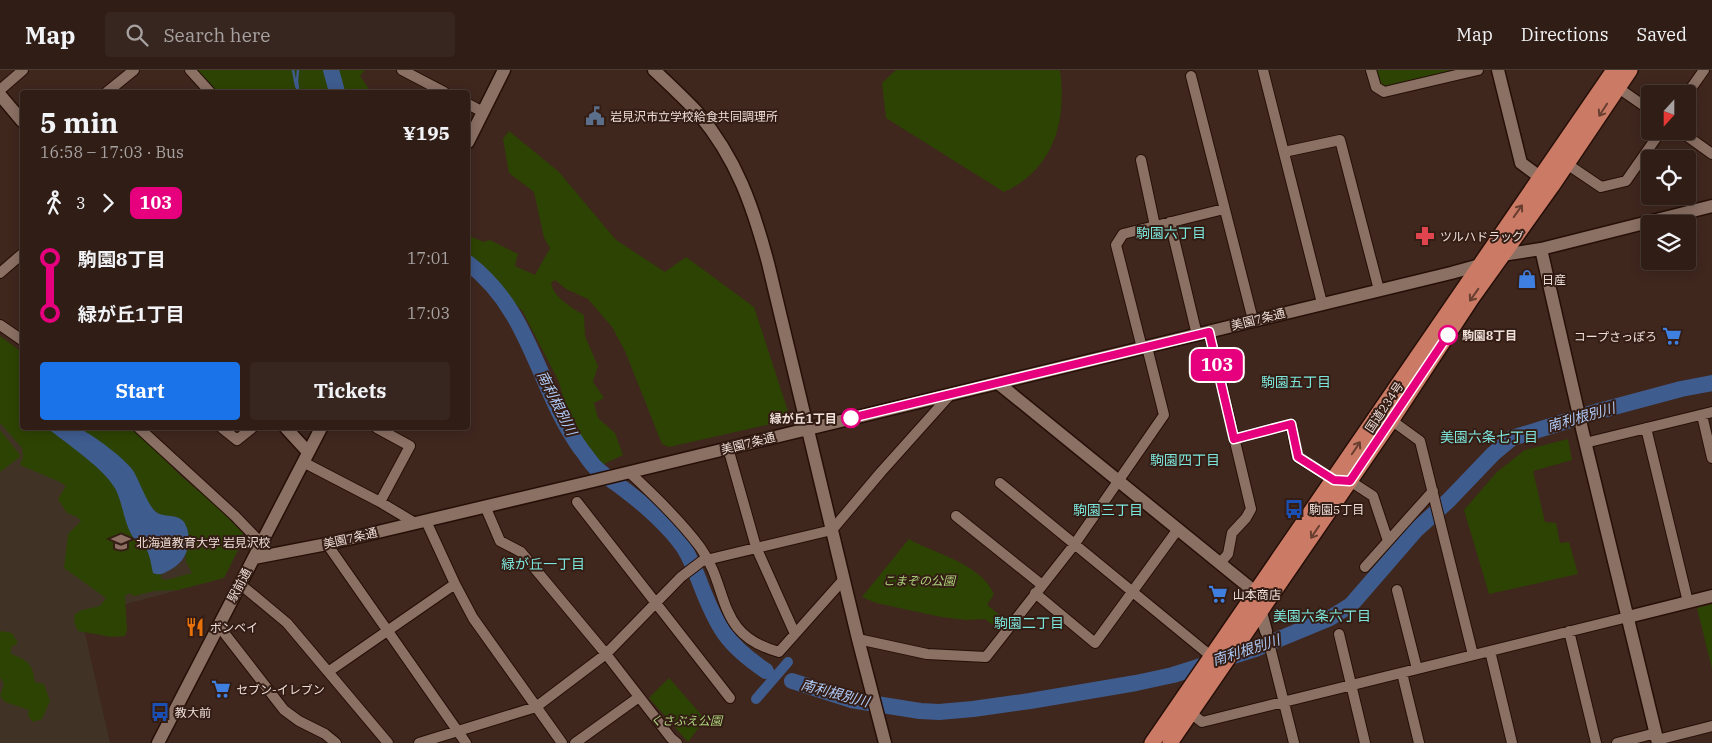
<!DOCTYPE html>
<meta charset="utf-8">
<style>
body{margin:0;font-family:"IBM Plex Serif","Noto Sans JP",serif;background:#37261f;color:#f1f3f6;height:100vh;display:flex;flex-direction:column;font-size:19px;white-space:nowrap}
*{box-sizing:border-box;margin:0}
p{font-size:16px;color:#a7a2a1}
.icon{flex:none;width:28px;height:28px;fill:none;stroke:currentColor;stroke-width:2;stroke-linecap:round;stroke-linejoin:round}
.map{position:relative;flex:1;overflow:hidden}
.details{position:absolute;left:20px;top:20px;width:450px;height:340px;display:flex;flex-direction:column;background:#2f1d16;border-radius:5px;box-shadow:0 2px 12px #0003,0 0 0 1px #4a3b35}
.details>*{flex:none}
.badge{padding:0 10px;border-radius:8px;font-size:18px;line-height:32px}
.needle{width:32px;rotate:201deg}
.controls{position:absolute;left:1641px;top:15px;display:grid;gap:10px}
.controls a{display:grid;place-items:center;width:55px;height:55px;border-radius:5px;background:#2f1d16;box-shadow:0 2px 12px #0003,0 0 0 1px #4a3b35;font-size:25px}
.map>.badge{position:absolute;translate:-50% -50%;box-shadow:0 0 0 2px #fff}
.legs{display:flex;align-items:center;gap:8px;height:55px;padding:0 20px;font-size:16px}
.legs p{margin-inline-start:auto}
.overview{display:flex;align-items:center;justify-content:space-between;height:85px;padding:0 20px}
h1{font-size:28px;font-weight:700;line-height:38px}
.cta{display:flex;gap:10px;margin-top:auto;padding:10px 20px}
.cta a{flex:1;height:58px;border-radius:5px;background:#1a73e8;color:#fff;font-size:20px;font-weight:700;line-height:58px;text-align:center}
.cta a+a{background:#37261f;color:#f1f3f6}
ul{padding:0 20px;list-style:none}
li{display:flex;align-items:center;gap:18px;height:55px;font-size:19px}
li i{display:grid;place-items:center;width:8px;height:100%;margin:0 6px;background:currentColor}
li i::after{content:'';width:12px;height:12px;margin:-6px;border:4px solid;border-radius:50%;background:#2f1d16}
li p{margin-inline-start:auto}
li:first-child i{background:linear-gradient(#0000 50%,currentColor 0)}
li:last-child i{background:linear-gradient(currentColor 50%,#0000 0)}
header{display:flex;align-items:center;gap:30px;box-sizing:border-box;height:70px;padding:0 25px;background:#2f1d16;border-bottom:1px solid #4a3b35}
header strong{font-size:24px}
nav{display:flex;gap:28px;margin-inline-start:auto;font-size:18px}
.search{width:350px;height:45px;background:#37261f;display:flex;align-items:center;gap:12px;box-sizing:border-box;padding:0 18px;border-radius:5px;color:#a7a2a1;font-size:19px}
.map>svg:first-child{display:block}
.education{fill:#403225}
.green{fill:#2d4303}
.water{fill:#3f5c8f}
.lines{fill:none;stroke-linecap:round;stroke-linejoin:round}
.stream{stroke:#3f5c8f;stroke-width:2.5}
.canal{stroke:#3f5c8f;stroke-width:10}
.river{stroke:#3f5c8f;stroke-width:16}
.minor-casing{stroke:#250f07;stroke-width:12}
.tertiary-casing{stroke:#250f07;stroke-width:15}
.trunk-casing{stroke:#250f07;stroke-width:18}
.minor{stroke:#8b7064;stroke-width:10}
.tertiary{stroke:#8b7064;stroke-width:12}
.trunk{stroke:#ca7a65;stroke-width:15}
.oneway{stroke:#683e30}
.line-1-casing{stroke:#fff;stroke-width:11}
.line-1{stroke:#e6007e;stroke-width:8}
.stop-1-dot{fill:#fff;stroke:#e6007e;stroke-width:2.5}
.labels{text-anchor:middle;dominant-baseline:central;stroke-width:4;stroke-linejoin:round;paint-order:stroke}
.poi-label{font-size:12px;fill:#efdfd9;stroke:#341d14;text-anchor:start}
.street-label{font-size:12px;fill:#efdfd9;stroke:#341d14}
.stop-label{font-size:12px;font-weight:bold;fill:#efdfd9;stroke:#341d14;text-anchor:start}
.park-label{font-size:12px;font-style:italic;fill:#aed47d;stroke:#341d14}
.neighbourhood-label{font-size:14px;fill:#7ce6dc;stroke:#341d14}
.water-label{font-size:14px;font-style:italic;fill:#aecaf8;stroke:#341d14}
</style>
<header>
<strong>Map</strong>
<div class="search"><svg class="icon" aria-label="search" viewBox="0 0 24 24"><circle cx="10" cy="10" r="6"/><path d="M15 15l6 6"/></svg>Search here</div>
<nav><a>Map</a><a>Directions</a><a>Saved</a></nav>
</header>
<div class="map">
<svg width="1712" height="673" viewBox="0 0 1712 673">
<rect width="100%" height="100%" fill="#3f271e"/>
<path class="education" d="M0,271L22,358H125L245,467L224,508L81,546L110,673H0Z"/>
<path class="green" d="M195,0H365L360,6L371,22H213Z
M896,0H1060C1067,51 1054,99 1004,122L886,48L882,13Z
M1374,0H1452L1387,17L1378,14Z
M509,61L559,102L616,170L665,202L686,187L754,237L788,341L780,352L669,377L662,374L625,281L612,257L588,229L566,219L555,210L551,213C555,229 571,237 584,245L585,266L598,296L593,312L604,328L594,333L598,348L615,363L623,385L602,395L570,353L559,312L523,242L483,197L468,184V165L483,172L490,170L518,184L515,196L535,205L550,178L544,168L534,122L509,103L503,69Z
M0,266L22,282V358H61L109,404L161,501V508L166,510L192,503L186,492L184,470L162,447L63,358H133L180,405L216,436L243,463L240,476L224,508L178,520L154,521L134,526L129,523L125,526L127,560L125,566L111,567L78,561L74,552L75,544L82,540L100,536L106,528L64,498L68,464L81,451L77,447L67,443L58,429L66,416L60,412L20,395L23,387L22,378L0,353Z
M0,360L21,386L0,402Z
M1568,369L1572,390L1533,401L1545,452L1556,453L1560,473L1569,472L1578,504L1489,524L1464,440L1497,402L1525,380Z
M909,469C935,484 980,493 994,524L987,535L1006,550L999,559L985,549L966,550L941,547L876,533L862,527Z
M1712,534V599L1697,538Z
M2,561L12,563L18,573L11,577V584C29,591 32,593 35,612L44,614L50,631L42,649L33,652L28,646L29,640L5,632L0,626L4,614L0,607V562Z
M669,608L705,649L688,672L649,628Z"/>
<path class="water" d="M47,358C56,357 70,355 78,358C91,363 127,390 134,402C139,411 149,437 156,442C164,448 177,443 184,452C185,453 186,457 187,458C192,475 186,492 170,500C164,503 160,506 153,503C151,494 150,484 145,477C142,473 136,472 133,467C124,453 123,435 116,420C105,399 66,373 47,358Z"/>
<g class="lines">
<path class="stream" d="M293,0L296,16L299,22
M298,18L297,11L298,0"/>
<path class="canal" d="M756,629L788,592"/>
<path class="river" d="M331,0L337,22
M468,193C532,242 537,318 581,379C586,385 590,392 595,397C604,406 615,412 625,420C645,435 671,458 684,478C691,489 695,500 700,513C717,557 726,574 766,601
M792,611L851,630L920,641L939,642L973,639L1030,631L1136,613L1173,605L1255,579L1330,548L1351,535L1416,460L1448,431L1493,384L1512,368L1599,341L1681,319L1712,313"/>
<g class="minor-casing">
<path id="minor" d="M190,0L210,22
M402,0L444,22
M1263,0L1322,233
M1371,0L1376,17L1384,22L1478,0
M1191,6L1253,250
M1614,15L1650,40
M0,20L23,0
M107,22L134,0
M1687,24L1704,0
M468,34L483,42
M1680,61L1712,84
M1284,82L1340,70L1379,220
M1141,90L1155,156
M1567,94L1601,117L1626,111L1661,61
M1170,152L1197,265
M0,203L22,184
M0,255L22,270
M1209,262L1251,439L1246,448L1232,463L1228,484L1220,493
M1142,278L1116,175L1123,164L1224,139
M1702,345L1712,388
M1387,347L1420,371L1473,585
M139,358L235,446L262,474
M222,358L237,370L252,358
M377,358L410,376L380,432
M1646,358L1688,532
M1234,369L1291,354L1297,387L1334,410L1350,411L1373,426L1388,471
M1585,373L1712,342
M728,378L756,477L795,564
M303,392L380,432L415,453
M629,402C654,425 679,449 700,477C731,520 714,564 779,582L844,509
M1000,413L1212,587
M577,432L730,628
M485,436L500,471L521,482L606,584L671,668L677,673
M956,446L1042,515
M426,451L455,514L473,548L562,673
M327,474L466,673
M1365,497L1433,421
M240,514L287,553L388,673
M1397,520L1417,599
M1035,523L1095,573L1178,459
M218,555L284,640L299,651L325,664L336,673
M1266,561L1294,673
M1569,561L1596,673
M1339,564L1365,673
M858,569L927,584L986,587L1074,475L1164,345L1147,277
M1490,581L1512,673
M328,602L455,514
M1402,603L1419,673
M1186,639L1202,652L1628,547
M1657,670L1712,656
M419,673L536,637L606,584L681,507L702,491L832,460L881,402L950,325
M575,673L639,627
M1617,673L1656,663"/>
</g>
<g class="tertiary-casing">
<path id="tertiary" d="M654,0C669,14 684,28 698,43C737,89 753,137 768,193L858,569L885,673
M1498,0L1521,93L1548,113
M0,25L22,51
M468,72L504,0
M1541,179L1583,363L1658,673
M998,313L1249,517C1258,531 1262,545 1266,561
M286,358L308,382
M254,488L327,474L589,412L1451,203L1480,195L1502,185L1541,179L1712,136
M1628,547L1712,526
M158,673L321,358"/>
</g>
<g class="trunk-casing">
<path id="trunk" d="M1152,673L1614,0
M1170,673L1391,351L1472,228L1552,116L1630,0"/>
</g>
<use href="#minor" class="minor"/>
<use href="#tertiary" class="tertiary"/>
<use href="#trunk" class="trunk"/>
</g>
<defs><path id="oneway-shaft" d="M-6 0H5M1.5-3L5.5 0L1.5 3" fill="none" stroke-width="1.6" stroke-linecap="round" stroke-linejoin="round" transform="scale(1.25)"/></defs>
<g class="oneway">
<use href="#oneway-shaft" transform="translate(1603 40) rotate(123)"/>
<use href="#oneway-shaft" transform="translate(1518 141) rotate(-55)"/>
<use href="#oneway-shaft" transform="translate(1474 225) rotate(125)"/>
<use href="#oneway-shaft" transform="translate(1356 378) rotate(-56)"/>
<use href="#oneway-shaft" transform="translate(1315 462) rotate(124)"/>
</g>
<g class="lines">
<g class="line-1-casing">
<path id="line-1" d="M851,348L1209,262L1234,369L1291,354L1298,387L1334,410L1350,411L1448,265"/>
</g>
<use href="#line-1" class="line-1"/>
</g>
<defs>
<g id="civic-bare" transform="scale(1.5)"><path d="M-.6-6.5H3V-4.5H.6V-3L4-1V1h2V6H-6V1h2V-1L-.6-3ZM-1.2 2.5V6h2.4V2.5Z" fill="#5c6f8a" stroke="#341d14" stroke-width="2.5" paint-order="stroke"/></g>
<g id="pharmacy-bare" transform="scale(1.5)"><path d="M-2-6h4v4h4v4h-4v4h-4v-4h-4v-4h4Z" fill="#e0444e" stroke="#341d14" stroke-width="2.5" paint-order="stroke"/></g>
<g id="shop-bare" transform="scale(1.5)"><path d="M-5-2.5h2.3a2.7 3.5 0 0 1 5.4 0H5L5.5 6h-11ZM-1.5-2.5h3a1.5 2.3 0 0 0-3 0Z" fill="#3f7fe0" stroke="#341d14" stroke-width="2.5" paint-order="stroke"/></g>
<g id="supermarket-bare" transform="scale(1.5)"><path d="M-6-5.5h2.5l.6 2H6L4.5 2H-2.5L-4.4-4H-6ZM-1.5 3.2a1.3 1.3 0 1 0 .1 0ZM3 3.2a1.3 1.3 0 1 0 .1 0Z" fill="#3f7fe0" stroke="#341d14" stroke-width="2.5" paint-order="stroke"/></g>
<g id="bus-bare" transform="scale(1.5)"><path d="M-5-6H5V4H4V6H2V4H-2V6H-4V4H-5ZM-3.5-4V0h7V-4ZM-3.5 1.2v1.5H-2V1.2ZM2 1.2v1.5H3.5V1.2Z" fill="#1a4fb4" stroke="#341d14" stroke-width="2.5" paint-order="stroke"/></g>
<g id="university-bare" transform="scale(1.5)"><path d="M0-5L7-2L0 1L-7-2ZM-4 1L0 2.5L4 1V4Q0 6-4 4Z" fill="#8d6e63" stroke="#341d14" stroke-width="2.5" paint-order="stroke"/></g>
<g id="restaurant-bare" transform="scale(1.5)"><path d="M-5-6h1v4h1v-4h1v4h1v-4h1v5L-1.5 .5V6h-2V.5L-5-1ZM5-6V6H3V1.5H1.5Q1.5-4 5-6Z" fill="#e8710a" stroke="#341d14" stroke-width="2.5" paint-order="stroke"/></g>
</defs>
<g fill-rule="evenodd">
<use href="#civic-bare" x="595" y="46"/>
<use href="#pharmacy-bare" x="1425" y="166"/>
<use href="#shop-bare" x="1527" y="209"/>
<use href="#supermarket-bare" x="1672" y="266"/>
<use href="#bus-bare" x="1294" y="439"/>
<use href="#university-bare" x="121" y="472"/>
<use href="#supermarket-bare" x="1218" y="524"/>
<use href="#restaurant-bare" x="195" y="557"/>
<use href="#supermarket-bare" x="221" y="619"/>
<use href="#bus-bare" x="160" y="642"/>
</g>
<g class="stop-1-dot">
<circle cx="1448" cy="265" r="9"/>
<circle cx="851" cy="348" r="9"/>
</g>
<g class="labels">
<g class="poi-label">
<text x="610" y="46">岩見沢市立学校給食共同調理所</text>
<text x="1440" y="166">ツルハドラッグ</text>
<text x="1542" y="209">日産</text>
<text x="1657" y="266" text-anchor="end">コープさっぽろ</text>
<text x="1309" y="439">駒園5丁目</text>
<text x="136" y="472">北海道教育大学 岩見沢校</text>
<text x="1233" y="524">山本商店</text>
<text x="210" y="557">ボンベイ</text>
<text x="236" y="619">セブン-イレブン</text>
<text x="175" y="642">教大前</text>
</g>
<g class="street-label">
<text transform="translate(1258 249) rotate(-14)">美園7条通</text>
<text transform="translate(1384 337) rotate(-56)">国道234号</text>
<text transform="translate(748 373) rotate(-14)">美園7条通</text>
<text transform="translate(350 468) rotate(-13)">美園7条通</text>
<text transform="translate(239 515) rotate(-62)">駅前通</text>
</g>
<g class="stop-label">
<text x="1462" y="265">駒園8丁目</text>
<text x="837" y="348" text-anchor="end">緑が丘1丁目</text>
</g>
<g class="park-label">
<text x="919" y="510">こまぞの公園</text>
<text x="686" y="650">くさぶえ公園</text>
</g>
<g class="neighbourhood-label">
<text x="1171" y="163">駒園六丁目</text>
<text x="1296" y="312">駒園五丁目</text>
<text x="1489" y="367">美園六条七丁目</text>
<text x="1185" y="390">駒園四丁目</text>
<text x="1108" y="440">駒園三丁目</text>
<text x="543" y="494">緑が丘一丁目</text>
<text x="1322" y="546">美園六条六丁目</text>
<text x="1029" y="553">駒園二丁目</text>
</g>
<g class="water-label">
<text transform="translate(557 333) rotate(63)">南利根別川</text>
<text transform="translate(1581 347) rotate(-16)">南利根別川</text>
<text transform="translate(1246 580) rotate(-18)">南利根別川</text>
<text transform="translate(835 623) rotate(15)">南利根別川</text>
</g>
</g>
</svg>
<div class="controls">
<a><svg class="needle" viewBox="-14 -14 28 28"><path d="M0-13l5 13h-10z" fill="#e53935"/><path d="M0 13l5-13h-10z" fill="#a7a2a1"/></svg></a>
<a><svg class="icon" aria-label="locate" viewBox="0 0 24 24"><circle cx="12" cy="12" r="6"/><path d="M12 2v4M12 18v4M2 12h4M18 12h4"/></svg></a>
<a><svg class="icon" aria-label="layers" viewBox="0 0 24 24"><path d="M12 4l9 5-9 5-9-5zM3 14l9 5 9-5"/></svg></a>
</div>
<b class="badge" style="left:1217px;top:295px;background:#e6007e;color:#fff">103</b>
<section class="details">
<div class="overview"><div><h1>5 min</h1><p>16:58 – 17:03 · Bus</p></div><b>¥195</b></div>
<div class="legs"><svg class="icon" aria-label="walk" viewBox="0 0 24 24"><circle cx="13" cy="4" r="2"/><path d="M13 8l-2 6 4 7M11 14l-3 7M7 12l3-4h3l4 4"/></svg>3<svg class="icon" aria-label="forward" viewBox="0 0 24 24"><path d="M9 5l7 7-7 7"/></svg><b class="badge" style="background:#e6007e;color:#fff">103</b></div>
<ul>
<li><i style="color:#e6007e"></i><b>駒園8丁目</b><p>17:01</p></li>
<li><i style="color:#e6007e"></i><b>緑が丘1丁目</b><p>17:03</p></li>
</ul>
<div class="cta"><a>Start</a><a>Tickets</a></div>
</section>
</div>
